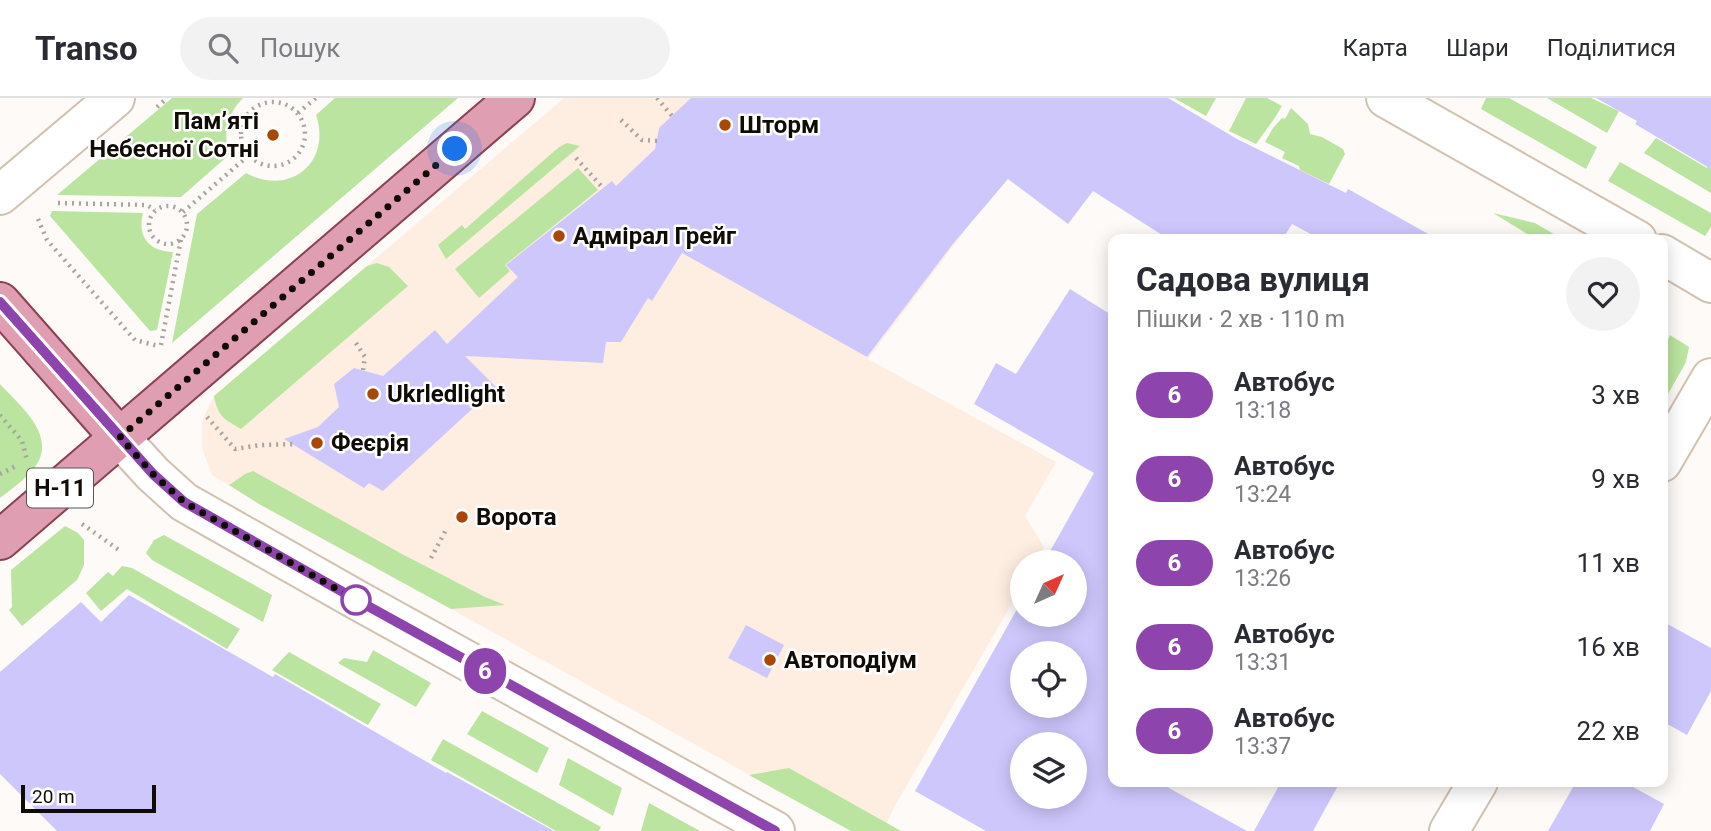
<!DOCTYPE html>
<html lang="uk">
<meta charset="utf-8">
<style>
body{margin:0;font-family:Roboto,sans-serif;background:#f2f2f3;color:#2b2b33;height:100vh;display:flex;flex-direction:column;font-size:26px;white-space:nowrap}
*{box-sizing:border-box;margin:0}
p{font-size:23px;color:#7c7c81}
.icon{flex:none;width:38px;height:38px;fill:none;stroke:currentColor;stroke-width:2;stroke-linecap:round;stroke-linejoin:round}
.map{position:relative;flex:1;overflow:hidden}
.details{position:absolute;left:1108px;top:136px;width:560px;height:553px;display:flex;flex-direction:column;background:#fff;border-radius:14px;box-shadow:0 4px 18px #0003}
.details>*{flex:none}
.badge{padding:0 14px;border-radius:23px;font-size:24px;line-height:46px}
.needle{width:46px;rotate:45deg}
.buttons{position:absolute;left:1010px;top:452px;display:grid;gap:14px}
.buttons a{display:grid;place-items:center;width:77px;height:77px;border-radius:50%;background:#fff;box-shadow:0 4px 18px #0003;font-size:35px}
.scale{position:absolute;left:21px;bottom:18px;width:135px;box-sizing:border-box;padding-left:7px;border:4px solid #110b06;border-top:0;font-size:19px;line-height:24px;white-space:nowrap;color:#110b06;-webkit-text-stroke:5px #fff;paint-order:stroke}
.you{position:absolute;width:35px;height:35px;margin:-18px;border:5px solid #fff;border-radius:50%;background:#1a73e8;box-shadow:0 0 0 10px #1a73e833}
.map>.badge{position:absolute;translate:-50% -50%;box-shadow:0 0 0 4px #fff}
.round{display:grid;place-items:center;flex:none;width:74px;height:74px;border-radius:37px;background:#f2f2f3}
.headline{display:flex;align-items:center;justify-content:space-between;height:119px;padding:0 28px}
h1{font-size:33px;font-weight:700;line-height:52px}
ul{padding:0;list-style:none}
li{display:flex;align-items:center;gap:21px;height:84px;padding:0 28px}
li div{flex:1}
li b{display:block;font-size:26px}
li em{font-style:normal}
li .badge{min-width:77px;font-weight:700;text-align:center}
header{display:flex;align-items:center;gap:42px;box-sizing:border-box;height:98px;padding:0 35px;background:#fff;border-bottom:2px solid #e1e1e2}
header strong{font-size:33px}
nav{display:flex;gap:38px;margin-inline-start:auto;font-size:24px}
.search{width:490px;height:63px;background:#f2f2f3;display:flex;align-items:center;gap:18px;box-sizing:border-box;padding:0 24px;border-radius:38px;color:#7c7c81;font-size:26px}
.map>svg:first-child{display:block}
.commercial{fill:#feeee2}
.green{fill:#bbe4a0}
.building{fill:#cec7fc;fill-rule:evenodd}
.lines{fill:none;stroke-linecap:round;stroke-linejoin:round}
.street-casing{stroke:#d1c1af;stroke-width:42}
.secondary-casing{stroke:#d1c1af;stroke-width:42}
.primary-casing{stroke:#8a4154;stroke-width:42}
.path{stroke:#a8a3a0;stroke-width:4.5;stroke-dasharray:2 5;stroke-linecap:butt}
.street{stroke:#fff;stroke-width:38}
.secondary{stroke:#fff;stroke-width:38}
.primary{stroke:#e09eb2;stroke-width:38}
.line-casing{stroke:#fff;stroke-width:16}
.line{stroke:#8e44ad;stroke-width:10}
.walk{stroke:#110b06;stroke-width:7;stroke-dasharray:0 12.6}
.poi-dot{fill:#a94706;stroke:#fff;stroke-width:2.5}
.stop-dot{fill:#fff;stroke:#8e44ad;stroke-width:3.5}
.labels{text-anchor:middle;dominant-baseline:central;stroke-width:5;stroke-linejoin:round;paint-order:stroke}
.shield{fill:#fff;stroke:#585451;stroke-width:2}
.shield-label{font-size:23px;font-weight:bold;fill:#110b06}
.poi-label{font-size:24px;font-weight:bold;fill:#110b06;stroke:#fff;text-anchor:start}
</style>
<header>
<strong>Transo</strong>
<div class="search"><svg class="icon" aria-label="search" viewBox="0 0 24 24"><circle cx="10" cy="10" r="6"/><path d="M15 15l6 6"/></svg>Пошук</div>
<nav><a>Карта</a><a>Шари</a><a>Поділитися</a></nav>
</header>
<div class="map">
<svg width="1711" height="733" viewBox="0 0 1711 733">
<rect width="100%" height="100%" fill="#fefaf7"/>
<path class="commercial" d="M564,0H817L832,17L964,134L868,261L1056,364L1025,418L1044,449L1036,464H1022V488L896,706L883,733H851L451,511L259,406L212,377L202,350V325L205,316L214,298Z"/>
<path class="green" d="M172,0H243C227,16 222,35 230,56L181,99L57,97Z
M335,0H458L172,245L197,116L246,75C290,99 332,64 316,17Z
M1174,0H1216L1206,18Z
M1246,0H1267L1282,8L1274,21L1256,46L1229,33Z
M1486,0H1509L1597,49L1586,71L1481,11Z
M1547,0H1591L1619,13L1607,35Z
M1291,10L1308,26L1310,36L1322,39L1343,51L1345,56L1329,86L1300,72L1299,68L1282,60L1285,54L1265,44L1273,30L1282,20L1285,21Z
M1656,40L1707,70L1711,64V95L1644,55Z
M567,45L580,48L446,161L438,147L462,127L465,131L559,49Z
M1620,64L1711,115V129L1705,138L1608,83Z
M578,70L598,92L505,167L510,173L479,200L455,171Z
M52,113L143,115C137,139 149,153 173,154L157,232L150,233L50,118Z
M1493,115L1535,125L1564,142H1537Z
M377,165L389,169L408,188L241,331C224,321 218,319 214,298L367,168Z
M1670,237L1689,249L1686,264L1663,305V252Z
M0,286C23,311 63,342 29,376C20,385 10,392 0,400Z
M253,373L402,456L485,499L505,507L451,511L259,406L229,387L245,376Z
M65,428L78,435L84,442V467L77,482L22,528L9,512L12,509L11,472Z
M164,437L272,497L263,524L152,462L146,455L154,442Z
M122,468L132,470L240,531L227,551L127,491L101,513L86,495L108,474L113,478Z
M373,552L431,585L416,609L338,565L344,560L367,564Z
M289,554L381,606L368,627L272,572Z
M482,613L549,650L537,675L467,636Z
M443,641L601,729L599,733H556L431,662Z
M568,660L622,690L613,718L559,687Z
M789,670L901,733H851L749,677Z
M649,705L700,733H641Z"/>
<path class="building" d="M691,0H1168L1237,41L1346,95L1348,91L1439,142H1322L1292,126L1282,142H1170L1093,93L1068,126L1008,81L952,147L867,259L682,155L652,203L648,200L621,244H606L603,265L465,258L496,289L383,393L369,385L364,390L284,341L318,329L339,309L334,286L354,270L383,278L435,232L447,246L518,179L506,167L612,83L616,88L655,51L659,30Z
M1596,0H1711V71L1635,26L1637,23Z
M1070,191L1113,218V684H1158L1247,733H986L915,693L1022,502V516H1074V464H1044L1094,375L974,306L996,265L1016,276ZM1022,555H1074V607H1022ZM1022,646H1074V698H1022Z
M129,497L273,579L275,576L446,675L447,674L554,733H57L0,676V574L81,504L101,524Z
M1662,523L1711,550V593L1687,637L1662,623Z
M746,527L784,547L767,580L728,560Z
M1281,684H1340L1313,733H1254Z
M1576,684H1624L1664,706L1650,733H1548Z"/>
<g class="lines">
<g class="street-casing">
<path id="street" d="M1662,364L1711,280
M1449,733L1478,684"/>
</g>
<g class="secondary-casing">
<path id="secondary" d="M1386,0L1637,142
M0,97L115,0
M1662,156L1711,185
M119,339L153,376L184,404L357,502L775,733"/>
</g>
<g class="primary-casing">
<path id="primary" d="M0,204L119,339
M0,442L515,0"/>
</g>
<path class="path" d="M657,0L672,18
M241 36a32 32 0 1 1 64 0a32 32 0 1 1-64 0Z
M157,9L167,0
M298,15L316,0
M621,22L642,42L659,43
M576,60L603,90
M58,105L147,107L155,112
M149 127a19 19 0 1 1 38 0a19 19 0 1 1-38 0Z
M183,114L248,58
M38,121L47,142L135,242L158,248
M356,245L365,259L363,272
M161,247L181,141
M0,317L22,343L27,362L25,363
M207,319L235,351L260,347L297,346
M0,376L18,367
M82,426L119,452
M431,460L447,430"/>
<use href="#street" class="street"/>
<use href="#secondary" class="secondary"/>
<use href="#primary" class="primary"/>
</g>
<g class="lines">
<g class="line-casing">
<path id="line" d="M0,204L153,376L184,404L357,502L775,733"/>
</g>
<use href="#line" class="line"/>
<path class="walk" d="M356,502L184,404L153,376L120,339L455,51"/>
</g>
<g class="poi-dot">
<circle cx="725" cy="27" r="7"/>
<circle cx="273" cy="37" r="7"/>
<circle cx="559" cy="138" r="7"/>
<circle cx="373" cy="296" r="7"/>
<circle cx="317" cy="345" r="7"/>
<circle cx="462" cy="419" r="7"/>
<circle cx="770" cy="562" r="7"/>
</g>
<circle class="stop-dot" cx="356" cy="502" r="14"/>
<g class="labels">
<rect class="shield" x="27" y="370.5" width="66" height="39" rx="5"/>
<g class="shield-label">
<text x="60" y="390">Н-11</text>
</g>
<g class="poi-label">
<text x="259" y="23" text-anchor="end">Пам’яті<tspan x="259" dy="28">Небесної Сотні</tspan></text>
<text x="739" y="27">Шторм</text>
<text x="573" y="138">Адмірал Грейг</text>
<text x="387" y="296">Ukrledlight</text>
<text x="331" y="345">Феєрія</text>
<text x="476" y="419">Ворота</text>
<text x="784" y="562">Автоподіум</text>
</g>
</g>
</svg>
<div class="buttons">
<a><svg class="needle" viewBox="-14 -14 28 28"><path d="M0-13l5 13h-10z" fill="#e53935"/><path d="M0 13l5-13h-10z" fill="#7c7c81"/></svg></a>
<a><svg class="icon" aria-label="locate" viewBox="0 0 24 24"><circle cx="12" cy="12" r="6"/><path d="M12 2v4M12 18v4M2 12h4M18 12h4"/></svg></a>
<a><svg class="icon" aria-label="layers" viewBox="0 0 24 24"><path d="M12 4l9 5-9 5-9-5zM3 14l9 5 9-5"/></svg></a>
</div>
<div class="scale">20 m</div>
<div class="you" style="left:455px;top:51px"></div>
<b class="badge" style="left:485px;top:573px;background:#8e44ad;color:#fff">6</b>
<section class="details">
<div class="headline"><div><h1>Садова вулиця</h1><p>Пішки · 2 хв · 110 m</p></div><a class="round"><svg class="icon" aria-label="heart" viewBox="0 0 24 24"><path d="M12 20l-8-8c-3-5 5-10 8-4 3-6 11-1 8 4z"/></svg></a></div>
<ul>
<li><span class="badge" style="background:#8e44ad;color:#fff">6</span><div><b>Автобус</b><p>13:18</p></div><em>3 хв</em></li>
<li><span class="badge" style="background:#8e44ad;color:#fff">6</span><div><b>Автобус</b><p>13:24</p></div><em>9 хв</em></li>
<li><span class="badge" style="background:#8e44ad;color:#fff">6</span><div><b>Автобус</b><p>13:26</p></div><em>11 хв</em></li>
<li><span class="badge" style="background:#8e44ad;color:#fff">6</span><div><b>Автобус</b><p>13:31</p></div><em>16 хв</em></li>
<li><span class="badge" style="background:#8e44ad;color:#fff">6</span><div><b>Автобус</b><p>13:37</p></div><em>22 хв</em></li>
</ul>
</section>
</div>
